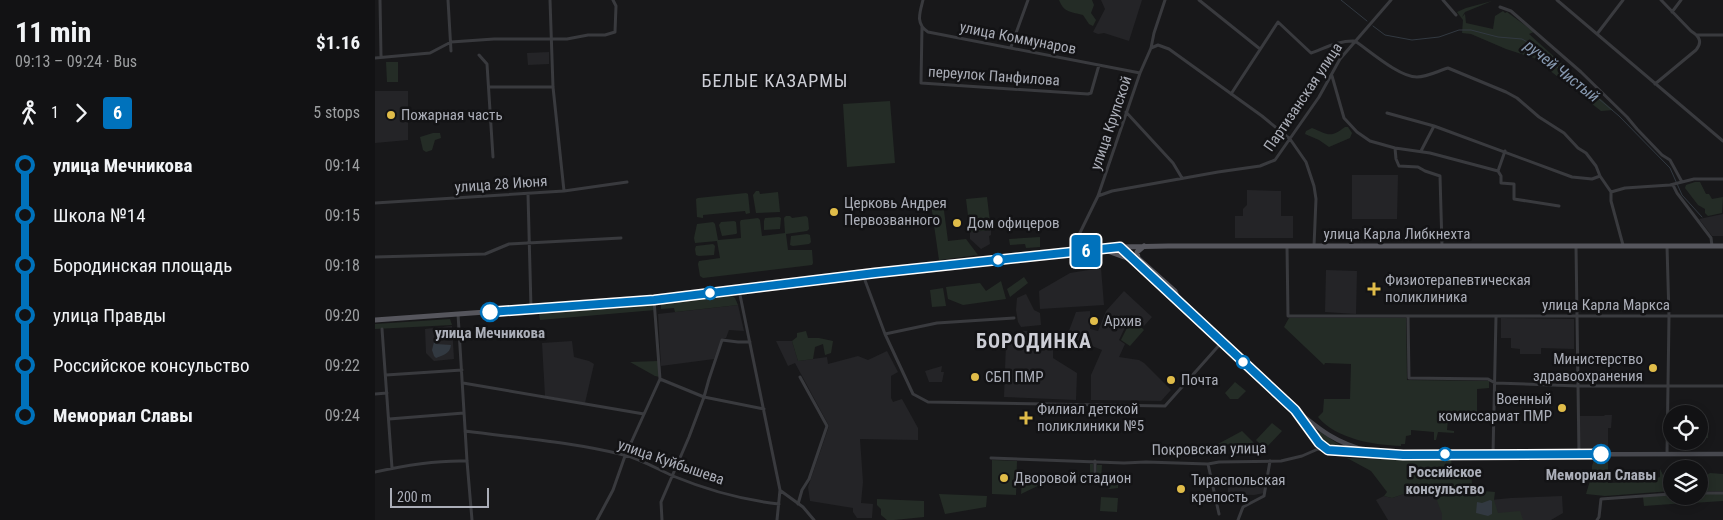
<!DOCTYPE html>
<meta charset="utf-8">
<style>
body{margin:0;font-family:"Roboto Condensed",sans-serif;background:#1f2022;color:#f1f3f6;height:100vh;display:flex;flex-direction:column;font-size:19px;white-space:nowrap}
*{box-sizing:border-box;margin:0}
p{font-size:16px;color:#9c9ea0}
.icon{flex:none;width:28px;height:28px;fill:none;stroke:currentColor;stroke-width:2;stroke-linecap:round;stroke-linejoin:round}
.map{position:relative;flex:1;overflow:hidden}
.panel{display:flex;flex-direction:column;background:#121214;width:375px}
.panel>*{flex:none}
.badge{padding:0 10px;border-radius:4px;font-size:18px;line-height:32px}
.buttons{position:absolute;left:1288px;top:405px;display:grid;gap:10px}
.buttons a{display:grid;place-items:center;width:45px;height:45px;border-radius:50%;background:#121214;box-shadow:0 2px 8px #0003,0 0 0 1px #313234;font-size:25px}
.scale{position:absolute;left:15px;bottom:12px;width:99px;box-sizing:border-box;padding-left:5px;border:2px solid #abaeb8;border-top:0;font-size:14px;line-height:18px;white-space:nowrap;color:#abaeb8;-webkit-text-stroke:4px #131315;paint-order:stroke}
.map>.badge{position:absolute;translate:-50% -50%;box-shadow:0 0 0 2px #fff}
.legs{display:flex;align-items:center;gap:8px;height:55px;padding:0 15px;font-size:16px}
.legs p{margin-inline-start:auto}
.headline{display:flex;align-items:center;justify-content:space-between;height:85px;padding:0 15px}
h1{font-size:28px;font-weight:700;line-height:38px}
ul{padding:0 15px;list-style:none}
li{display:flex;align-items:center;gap:18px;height:50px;font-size:19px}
li i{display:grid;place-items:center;width:8px;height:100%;margin:0 6px;background:currentColor}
li i::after{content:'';width:12px;height:12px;margin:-6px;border:4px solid;border-radius:50%;background:#121214}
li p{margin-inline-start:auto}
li:first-child i{background:linear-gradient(#0000 50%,currentColor 0)}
li:last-child i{background:linear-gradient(currentColor 50%,#0000 0)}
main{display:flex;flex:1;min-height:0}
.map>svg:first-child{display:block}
.built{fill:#242427}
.green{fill:#242c26}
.water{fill:#323941}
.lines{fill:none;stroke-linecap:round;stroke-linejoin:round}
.stream{stroke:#323941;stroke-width:1}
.minor{stroke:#393a3e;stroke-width:3}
.secondary{stroke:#47484e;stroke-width:4.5}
.primary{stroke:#56565d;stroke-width:5}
.line-1-casing{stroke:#fff;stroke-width:11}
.line-1{stroke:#0072bc;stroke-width:8}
.poi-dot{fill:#e0bc49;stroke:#131315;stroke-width:2}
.stop-1-dot{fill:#fff;stroke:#0072bc;stroke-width:2.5}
.labels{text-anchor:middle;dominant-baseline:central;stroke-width:5;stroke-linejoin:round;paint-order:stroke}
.street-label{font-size:15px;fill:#abaeb8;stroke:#131315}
.poi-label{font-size:15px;fill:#abaeb8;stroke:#131315;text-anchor:start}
.stop-label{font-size:15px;font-weight:bold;fill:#abaeb8;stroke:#131315}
.water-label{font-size:16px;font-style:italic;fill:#8698af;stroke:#131315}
.quarter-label{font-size:18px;letter-spacing:1px;fill:#cccdd5;stroke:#131315}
.district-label{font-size:20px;font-weight:bold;letter-spacing:1px;fill:#cccdd5;stroke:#131315}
</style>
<main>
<section class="panel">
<div class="headline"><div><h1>11 min</h1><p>09:13 – 09:24 · Bus</p></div><b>$1.16</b></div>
<div class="legs"><svg class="icon" aria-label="walk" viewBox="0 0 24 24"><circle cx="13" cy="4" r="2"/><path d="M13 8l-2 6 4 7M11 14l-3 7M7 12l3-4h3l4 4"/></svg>1<svg class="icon" aria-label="forward" viewBox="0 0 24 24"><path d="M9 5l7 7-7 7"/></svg><b class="badge" style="background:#0072bc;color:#fff">6</b><p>5 stops</p></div>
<ul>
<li><i style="color:#0072bc"></i><b>улица Мечникова</b><p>09:14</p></li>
<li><i style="color:#0072bc"></i><span>Школа №14</span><p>09:15</p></li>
<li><i style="color:#0072bc"></i><span>Бородинская площадь</span><p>09:18</p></li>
<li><i style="color:#0072bc"></i><span>улица Правды</span><p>09:20</p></li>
<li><i style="color:#0072bc"></i><span>Российское консульство</span><p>09:22</p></li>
<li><i style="color:#0072bc"></i><b>Мемориал Славы</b><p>09:24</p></li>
</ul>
</section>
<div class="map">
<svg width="1348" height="520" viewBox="0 0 1348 520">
<rect width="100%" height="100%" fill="#18181a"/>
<path class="built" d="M726,0H767L754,41L729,33L723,34L718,32L730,9Z
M174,52V64L153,65L152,53Z
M0,91H33V140L0,143Z
M977,175H1023L1022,219H977Z
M872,190L906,191V216H918V238H860V216H868V209L872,205Z
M1348,214V236H1337L1324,219Z
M616,230V235L614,236L615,244L606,249L595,239V232Z
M726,268L729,305L665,309L664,291L695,273Z
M951,270L982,271L981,314L950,312Z
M749,291L777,317L769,326L756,315L744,340L750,344L744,357L764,360L769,363L796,390L786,401L716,400V375L727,350L692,336L701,312L715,311V329L723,331L731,311Z
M651,294L659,310L665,313L666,325L646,327L643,322L641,310L642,298Z
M363,305L369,331L354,330L351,338L346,339L339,359L286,366L283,314Z
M1126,318L1199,319V349L1166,348V354H1145V349L1136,348V338H1126Z
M77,326L79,359L59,361L51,353L50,329Z
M647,331H678V358L702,373L701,400L629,397L631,343Z
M197,341L199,357L214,361L219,364L210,403L170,396L167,343Z
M401,341H417L423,361L452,357L453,364L483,356L493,360L512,351L523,372L516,376V398L518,402L527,399L543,428V440L485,439L488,482L486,503L498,504L497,518H482L478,512V508L435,501L433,487L454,426L420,363L413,366Z
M567,366L566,372H569L567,382H554L550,371Z
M1230,415H1237L1236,428H1233V448H1205V416H1229Z
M853,480L890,481L889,493L879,495L853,494Z
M1078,483L1084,503L1136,498L1187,496L1188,513L1176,520H1013L1001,500L1009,496L1017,498L1035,492L1038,495Z"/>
<path class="green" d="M684,0H717L719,5L716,13L721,20L718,26L714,24L708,15C697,12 689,13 684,0Z
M1117,1L1090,12L1087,17L1090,14L1091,23L1118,29L1120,16L1128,11L1130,13L1132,12L1159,32L1154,34L1238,110L1226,111L1159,58L1131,49L1096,34L1087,33L1088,20L1082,12L1091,8Z
M11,62H23V82H12Z
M515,101L520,163L472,167L468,104Z
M970,127H973L977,133L975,138L954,147L944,140L930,134L931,131L937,128C953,134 954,139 970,127Z
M58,133H65L66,138L60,140L57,150L51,152L48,150L45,137Z
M1320,182H1325L1331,194H1334L1337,199L1348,197L1347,213L1333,216L1330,213V209L1323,205L1310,188L1311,185Z
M381,191H384L385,194L403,192L405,212L381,213L378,195Z
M371,193L373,194L375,213L371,214L370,211L328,215V218L322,217L321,199L323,198Z
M612,197L616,230L595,232L591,199Z
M568,203L573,241L591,239L603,255L564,260L556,204Z
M411,216H415L417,218L431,216L433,218L434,229L432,231L411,234L413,250H437L438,263L437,265L328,278L325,276L323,264L324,261L345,258L342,241L320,243L319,238L322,224L338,222L340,224L343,240L366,238L365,222L366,220L383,218L385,220L387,236L410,233L409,218Z
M404,217L406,218L405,229L389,230V221L390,218Z
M359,221L361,222L362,233L361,234L347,236L344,225L346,222Z
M432,234L435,235L436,242L434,244L418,246L415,245L416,236Z
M665,237V247L651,248L650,244L635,245L634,239Z
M338,244L340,246L339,255L324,256L321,255L320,249L321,246Z
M649,277L653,283L635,297L632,289Z
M626,281L631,299L588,305L573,299L571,287L605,283L611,291Z
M568,288L571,306L557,307L555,290Z
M357,296L360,298L363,305L300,312L299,308L286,309V303Z
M279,300L280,310L165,320L163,309Z
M757,318L769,330L755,346L746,340Z
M914,318H1031L1032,380L1114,381V388L1102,389V420L1073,418L1072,430L1079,431V433L1063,432L1061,440H1059V432L1036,430V435L1031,436L1030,444H1026V446C999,445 961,439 943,417L948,412L949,399H975L976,364L950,363L949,365L909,327Z
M75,319L77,325L0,329V324Z
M431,331L433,338H444L458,341L456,353L450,355L448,344L440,347L438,359L423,361L417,341L422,337V333Z
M283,361L285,377L280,376L255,362Z
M860,382L871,391L863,399H855L850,393Z
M1324,420H1333V438H1324Z
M897,423L907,431L890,449L881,440Z
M867,431L883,447H847L843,444Z
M945,432L965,445V447L963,449L951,446L942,435Z
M972,458L1021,460L1076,458L1077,470L1096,472L1097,484L1101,485L1108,491L1120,492L1119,500L1123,513L1145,511L1148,520H1067V514L1061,498L1080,493L1078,483L1037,495L1035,492L1017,498L1009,496L1012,492L996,471Z
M617,460L642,461L641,495L617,494Z
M1219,460L1233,462V483L1280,481L1282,478L1285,477V469L1290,479L1296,480V491L1230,496L1211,494L1217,474V466Z
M715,464H718V478L714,482H684L675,474L712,475L715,473Z
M722,465H727L726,482L743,484V488L735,489L722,484Z
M1335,473L1348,474V491H1324V481L1328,477Z
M647,480L673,481L646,494Z
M564,494L612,496L611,507L570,514Z
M1324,494H1348V501L1317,503L1316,496H1324Z
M1296,495V496H1311V503L1269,506L1268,497Z
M726,497L743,498L742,512L725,511Z
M502,499L549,501V517L519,520H512L506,515V509L502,505Z"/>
<path class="water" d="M59,342L61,344L76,345C75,354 68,355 61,358L59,356L57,350Z
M1115,500L1117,501V514L1113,516L1101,513L1102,502L1107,503Z"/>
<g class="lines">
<path class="stream" d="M966,0L992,21
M998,26L1010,35L1037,40L1064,37L1084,30H1096L1123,37L1147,39L1161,47L1179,65L1203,81L1244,116L1295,168L1307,195L1327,217"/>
<path class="minor" d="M5,0L6,56
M73,0L76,51
M175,0L178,87L189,191
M548,0C545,12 540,24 553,32L765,73
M824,0L885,49
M1068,0L1081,15
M1182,0L1348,141
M1125,7L1136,11L1206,72L1252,117L1262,129L1287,155L1295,160L1307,182
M1297,12L1306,0
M547,27L546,83L713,94L716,93L724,65
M1222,34L1248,0
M1322,35H1348
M636,47L653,0
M776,48L783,45L794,49L887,116L915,139L931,162L939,186L941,199L939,246
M104,55L112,64L118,157
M0,58L55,53L76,42L119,39H192L213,35H230L240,32L241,6L238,0
M957,76L969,118L982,132L995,141L1020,148L1055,153L1123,171L1126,176V183L1139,184V199L1184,206
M1280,84L1321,50C1328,42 1324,36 1316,31L1286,0
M114,87H178
M856,94L903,22L936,53C950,48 965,40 980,41C995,51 1024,77 1042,77C1052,77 1063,71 1073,68L1131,92L1142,98L1164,117L1189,133L1203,148L1211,153L1221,166L1225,176L1236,192V201L1248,245
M751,112L798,163L807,178
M1012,113L1059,126L1197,177L1217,179L1225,176
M1020,148L1021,159L1024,166L1043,167L1050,171L1065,176L1067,246
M1046,151L1059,126
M1123,171L1130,151
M1298,185L1302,193L1336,238L1337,246
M1236,192L1250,188L1295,185L1319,179H1348
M153,194L156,308
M723,196L737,191L843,172L885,166L900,160L944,97L965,59L1016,0
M0,203L189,191L252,182
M912,246L913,316H1348
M1201,246L1204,454
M1292,246L1294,316L1292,454
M696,251L723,196L765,73L776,48L779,33L790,0
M0,257L110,254L134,244L246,238
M488,275L510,334L538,394L553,402L790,406L847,342
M364,290L405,490L402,520
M279,300L285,379
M83,314L92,461L97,520
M1033,316L1034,378L1113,379L1120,383L1203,386H1348
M7,329L17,468
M510,334L562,323L639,318
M11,375L87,370
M285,379L329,397L389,409
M88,383L269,414
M0,394L12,393
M14,419L89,413
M90,431C143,438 197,442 249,455C266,459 282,469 298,476C332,490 368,500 404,504
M1118,454L1121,317
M616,458L749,463L771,462L833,464L844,462L906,461L927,456L943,449L953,451
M833,464L844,514
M0,472C31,465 60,460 92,461
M720,480V461
M406,491L428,507L439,520
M1324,493H1348
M423,504L427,490L434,479L452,426L425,377
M222,520L238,490L250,456L285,379
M287,520L286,502L314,437L329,397L334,379L347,340L363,342H375
M863,520L868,507L889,496L895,461
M1222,520L1224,517L1226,499L1296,494"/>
<path class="secondary" d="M745,247L921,410C945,430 961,443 993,451
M921,410C931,425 942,448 961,452L1028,455L1348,454"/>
<path class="primary" d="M769,246L762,252L763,258L800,291L804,302
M730,250L760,261
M0,320L279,300L508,272L696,252L745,247L793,246H1348"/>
</g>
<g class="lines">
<g class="line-1-casing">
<path id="line-1" d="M115,312L279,300L500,273L745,247L920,410L944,443L953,450L1028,455L1226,454"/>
</g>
<use href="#line-1" class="line-1"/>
</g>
<g class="poi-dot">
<circle cx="16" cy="115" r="5"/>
<circle cx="459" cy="212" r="5"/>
<circle cx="582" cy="223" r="5"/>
<path d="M996.5 281.5h5v5h5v5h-5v5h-5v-5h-5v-5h5z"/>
<circle cx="719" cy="321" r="5"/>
<circle cx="1278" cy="368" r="5"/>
<circle cx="600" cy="377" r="5"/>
<circle cx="796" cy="380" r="5"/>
<circle cx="1187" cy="408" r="5"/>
<path d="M648.5 410.5h5v5h5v5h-5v5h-5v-5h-5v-5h5z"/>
<circle cx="629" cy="478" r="5"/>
<circle cx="806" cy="489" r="5"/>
</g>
<g class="stop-1-dot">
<circle cx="623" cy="260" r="6"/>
<circle cx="335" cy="293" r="6"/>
<circle cx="115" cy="312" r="9"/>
<circle cx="868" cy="362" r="6"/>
<circle cx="1070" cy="454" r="6"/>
<circle cx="1226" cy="454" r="9"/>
</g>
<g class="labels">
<g class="street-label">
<text transform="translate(643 38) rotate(11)">улица Коммунаров</text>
<text transform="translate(619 76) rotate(4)">переулок Панфилова</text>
<text transform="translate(928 97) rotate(-56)">Партизанская улица</text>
<text transform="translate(736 123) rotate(-71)">улица Крупской</text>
<text transform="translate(126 184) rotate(-4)">улица 28 Июня</text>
<text x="1022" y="234">улица Карла Либкнехта</text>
<text x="1231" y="305">улица Карла Маркса</text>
<text transform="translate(834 449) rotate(-1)">Покровская улица</text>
<text transform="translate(296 462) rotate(19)">улица Куйбышева</text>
</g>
<g class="poi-label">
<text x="26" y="115">Пожарная часть</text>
<text x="469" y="203">Церковь Андрея<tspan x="469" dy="17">Первозванного</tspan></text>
<text x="592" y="223">Дом офицеров</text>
<text x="1010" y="280">Физиотерапевтическая<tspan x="1010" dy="17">поликлиника</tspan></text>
<text x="729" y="321">Архив</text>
<text x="1268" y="359" text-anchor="end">Министерство<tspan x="1268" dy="17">здравоохранения</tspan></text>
<text x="610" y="377">СБП ПМР</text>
<text x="806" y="380">Почта</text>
<text x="1177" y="399" text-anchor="end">Военный<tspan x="1177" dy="17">комиссариат ПМР</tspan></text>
<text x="662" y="409">Филиал детской<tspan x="662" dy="17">поликлиники №5</tspan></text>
<text x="639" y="478">Дворовой стадион</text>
<text x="816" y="480">Тираспольская<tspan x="816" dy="17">крепость</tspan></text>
</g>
<g class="stop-label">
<text x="115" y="333">улица Мечникова</text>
<text x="1070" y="472">Российское<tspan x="1070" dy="17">консульство</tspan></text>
<text x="1226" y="475">Мемориал Славы</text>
</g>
<g class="water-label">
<text transform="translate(1187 71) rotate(38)">ручей Чистый</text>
</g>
<g class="quarter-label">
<text x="400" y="80">БЕЛЫЕ КАЗАРМЫ</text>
</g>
<g class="district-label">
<text x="659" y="341">БОРОДИНКА</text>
</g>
</g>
</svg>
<div class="buttons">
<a><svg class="icon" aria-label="locate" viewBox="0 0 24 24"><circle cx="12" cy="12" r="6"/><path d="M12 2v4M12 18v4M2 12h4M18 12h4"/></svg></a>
<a><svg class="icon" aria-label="layers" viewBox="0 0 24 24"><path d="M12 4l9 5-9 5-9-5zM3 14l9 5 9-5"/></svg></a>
</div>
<div class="scale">200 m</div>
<b class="badge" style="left:711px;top:251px;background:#0072bc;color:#fff">6</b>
</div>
</main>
